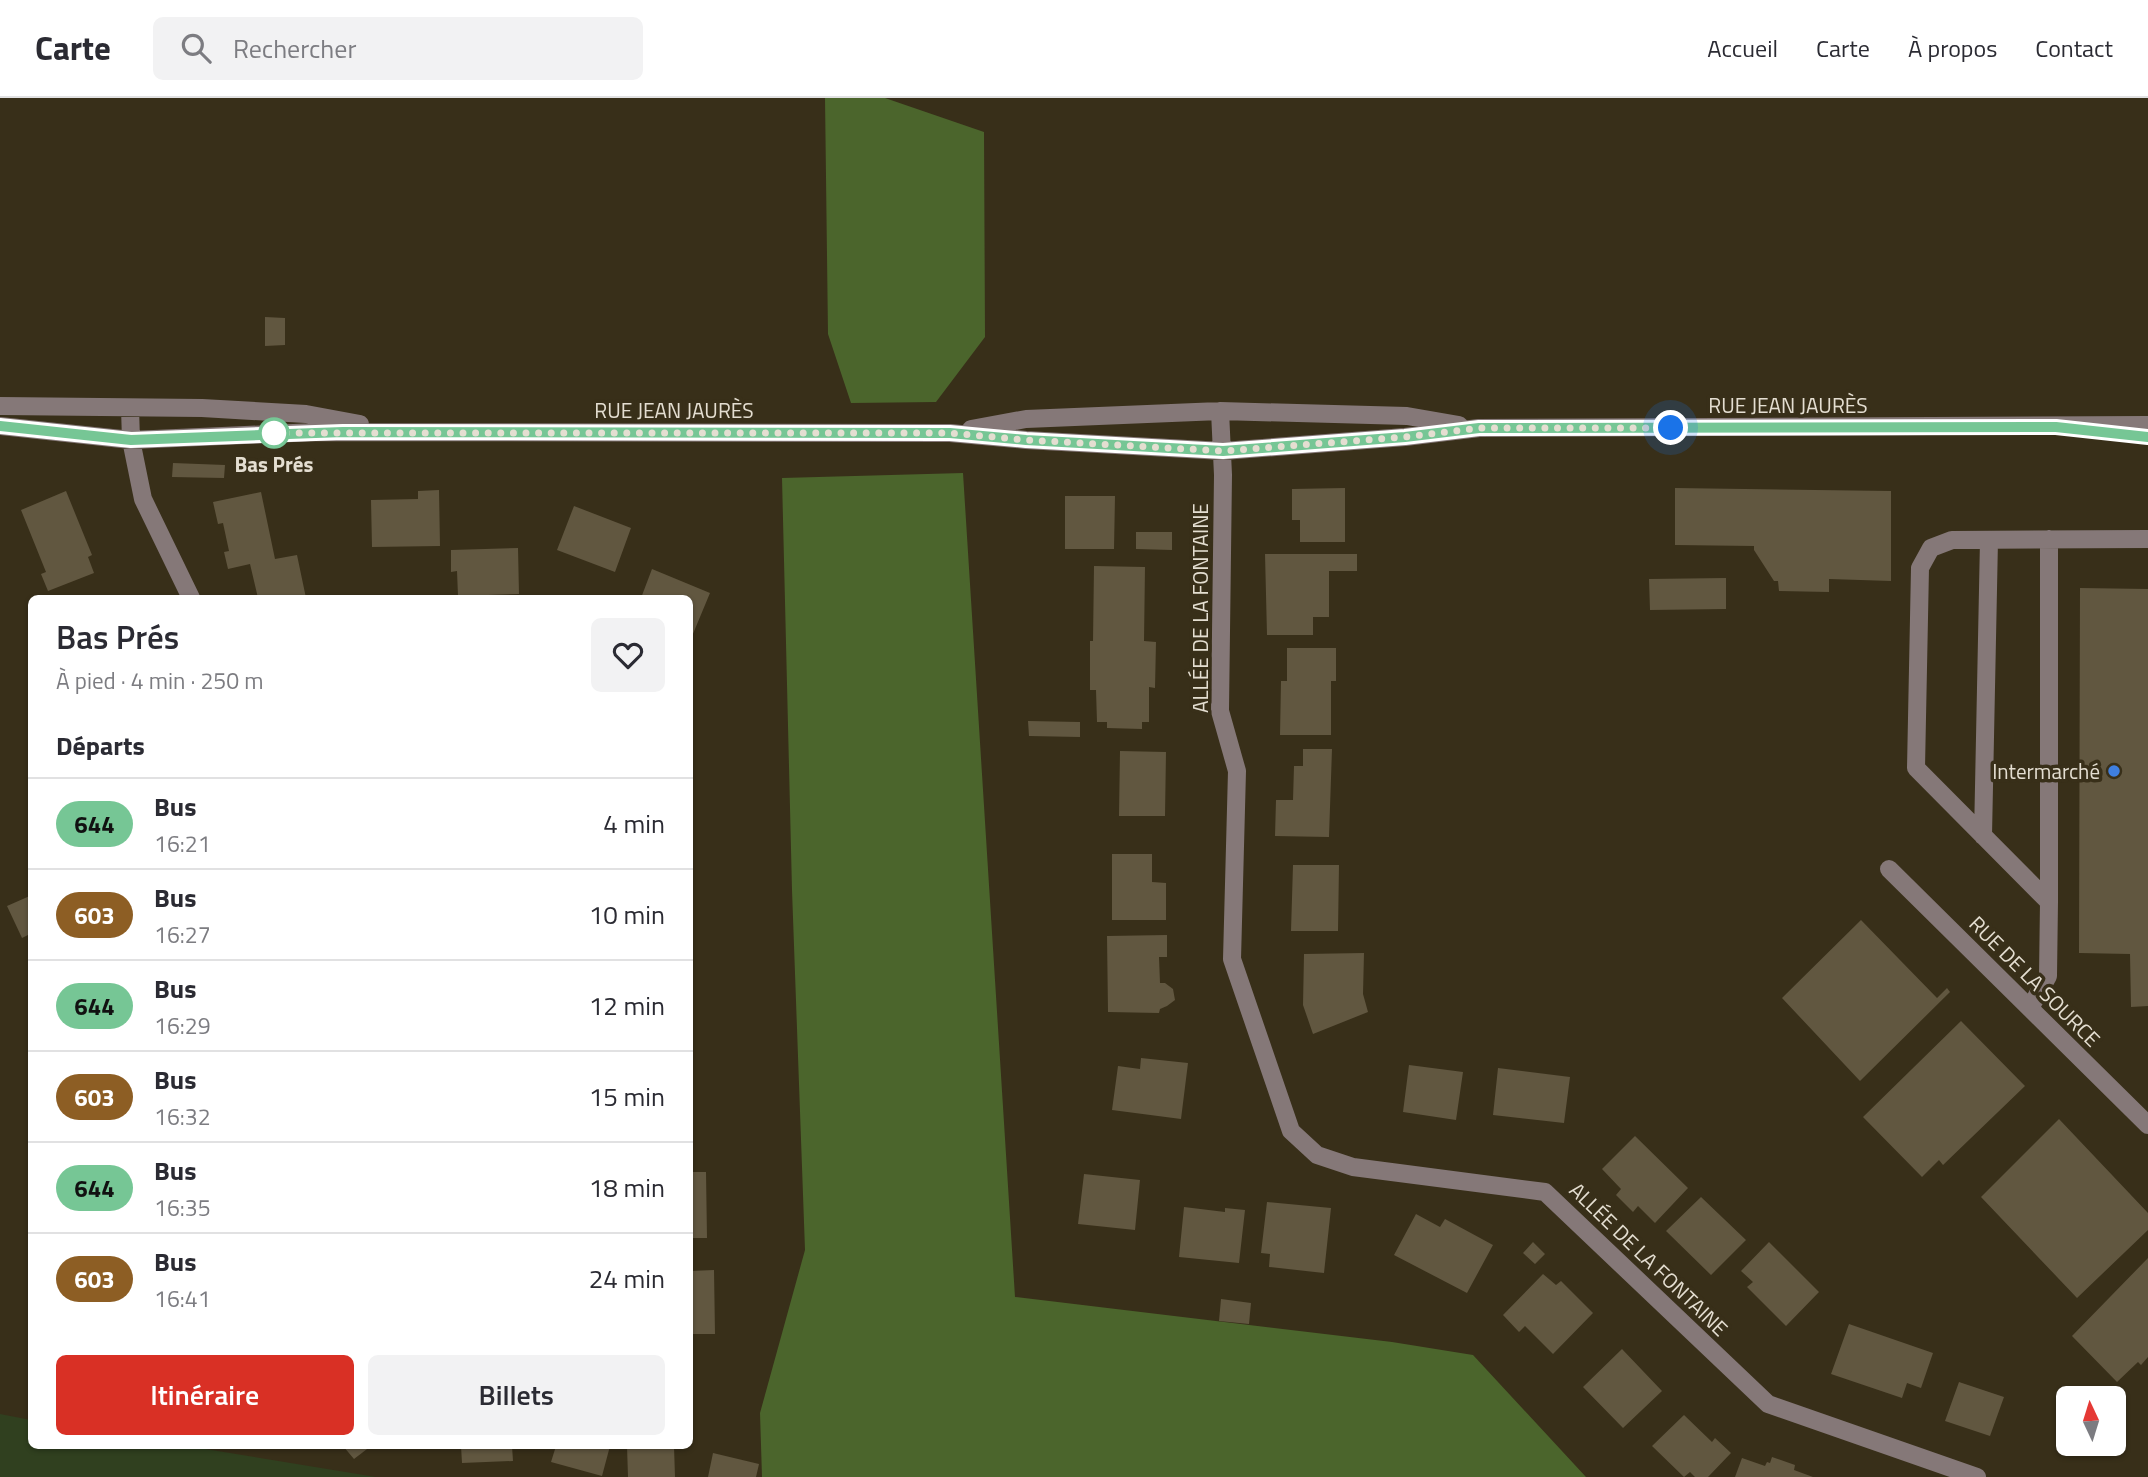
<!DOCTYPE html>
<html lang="fr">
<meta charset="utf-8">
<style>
body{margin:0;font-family:"Titillium Web",sans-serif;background:#f2f2f3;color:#2b2b33;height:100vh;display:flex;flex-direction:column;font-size:26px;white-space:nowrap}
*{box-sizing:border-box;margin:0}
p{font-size:23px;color:#7c7c81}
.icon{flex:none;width:38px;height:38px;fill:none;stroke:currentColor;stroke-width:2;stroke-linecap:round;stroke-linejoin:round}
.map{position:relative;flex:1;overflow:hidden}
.sheet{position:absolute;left:28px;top:497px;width:665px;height:854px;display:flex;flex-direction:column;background:#fff;border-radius:10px;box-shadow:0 2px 5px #0004}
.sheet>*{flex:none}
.badge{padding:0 14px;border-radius:23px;font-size:24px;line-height:46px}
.needle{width:46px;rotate:356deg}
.controls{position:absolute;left:2056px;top:1288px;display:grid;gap:14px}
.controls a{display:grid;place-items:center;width:70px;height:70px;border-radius:10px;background:#fff;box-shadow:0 2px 5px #0004;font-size:35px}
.you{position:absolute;width:35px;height:35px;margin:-18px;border:5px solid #fff;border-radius:50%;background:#1a73e8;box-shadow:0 0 0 10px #1a73e833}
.map>.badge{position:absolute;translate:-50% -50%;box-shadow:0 0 0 4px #fff}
h2{padding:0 28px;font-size:26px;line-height:63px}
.round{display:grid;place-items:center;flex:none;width:74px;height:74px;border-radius:10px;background:#f2f2f3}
.overview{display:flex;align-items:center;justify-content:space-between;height:119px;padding:0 28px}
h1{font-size:33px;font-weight:600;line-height:52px}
.action{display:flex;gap:14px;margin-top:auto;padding:14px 28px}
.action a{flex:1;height:80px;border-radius:10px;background:#d93025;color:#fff;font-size:28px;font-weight:600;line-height:80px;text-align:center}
.action a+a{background:#f2f2f3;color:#2b2b33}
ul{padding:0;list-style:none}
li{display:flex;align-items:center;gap:21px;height:91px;padding:0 28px;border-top:2px solid #e1e1e2}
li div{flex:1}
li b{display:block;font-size:26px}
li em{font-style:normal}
li .badge{min-width:77px;font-weight:700;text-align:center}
header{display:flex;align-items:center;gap:42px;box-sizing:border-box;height:98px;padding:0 35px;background:#fff;border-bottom:2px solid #e1e1e2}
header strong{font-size:33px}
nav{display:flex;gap:38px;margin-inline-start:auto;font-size:24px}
.search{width:490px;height:63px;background:#f2f2f3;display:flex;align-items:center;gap:18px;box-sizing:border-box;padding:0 24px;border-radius:10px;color:#7c7c81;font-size:26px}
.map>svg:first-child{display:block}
.green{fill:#30401f}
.forest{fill:#4b652c}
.building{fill:#615740}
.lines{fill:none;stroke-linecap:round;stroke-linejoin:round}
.minor{stroke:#857878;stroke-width:18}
.line-casing{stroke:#fff;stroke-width:16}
.line{stroke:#76c695;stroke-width:10}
.walk{stroke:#e4ded1;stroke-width:7;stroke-dasharray:0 12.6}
.stop-dot{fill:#fff;stroke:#76c695;stroke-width:3.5}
.shop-dot{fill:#3f7fe0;stroke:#382f19;stroke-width:2.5}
.labels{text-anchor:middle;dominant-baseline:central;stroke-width:7;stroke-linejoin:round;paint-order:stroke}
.street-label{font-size:21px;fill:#e4ded1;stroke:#382f19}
.stop-label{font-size:21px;font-weight:bold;fill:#e4ded1;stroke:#382f19}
.poi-label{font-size:21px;fill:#e4ded1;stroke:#382f19;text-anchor:end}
</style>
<header>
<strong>Carte</strong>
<div class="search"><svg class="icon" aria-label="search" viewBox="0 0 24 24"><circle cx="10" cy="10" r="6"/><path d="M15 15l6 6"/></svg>Rechercher</div>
<nav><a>Accueil</a><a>Carte</a><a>À propos</a><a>Contact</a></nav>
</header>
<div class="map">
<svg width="2148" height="1379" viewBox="0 0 2148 1379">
<rect width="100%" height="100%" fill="#382f19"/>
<path class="green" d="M0,1316L31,1322L32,1348H187L376,1379H0Z"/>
<path class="forest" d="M825,0H885L984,34L985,239L936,304L851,305L828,236Z
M963,375L1015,1199L1392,1244L1473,1257L1586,1379H762L760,1315L805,1152L792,792L782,380Z"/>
<path class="building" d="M265,219L285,220V247L265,248Z
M173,365L225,367L224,380L172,379Z
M1345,390V444H1300V422H1292V391Z
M1675,390L1891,393V483L1829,481V494L1779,493L1778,483H1774L1754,452V448L1675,447Z
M439,392L440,448L372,449L371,402L418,401V393Z
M66,393L92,457L88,459L94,475L48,493L41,476L46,474L21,412Z
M261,394L275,461L297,457L306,500H258L250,466L228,471L224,454L229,453L223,425L218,426L213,404Z
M1065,398H1115L1114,451H1065Z
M574,408L631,430L615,474L557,452Z
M1136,434H1172V452L1136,451Z
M518,450L519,496L458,498L457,473L451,474V452Z
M1265,456H1357V473H1329V519H1313V537H1267Z
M1094,468L1145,469L1144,543L1156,544L1155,590L1149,589V624H1142V631L1107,630V624H1097L1096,592H1090V543H1093Z
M652,471L710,495L690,543V500H641Z
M1726,480V511L1650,512L1649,481Z
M2080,490L2148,491V908L2131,909L2130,856L2079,855Z
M1287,550H1336V583H1331V637H1280L1281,583H1287Z
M1028,623L1080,624V639L1029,638Z
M1303,651H1332L1329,739L1275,738L1276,702H1293L1294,668H1303Z
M1120,653L1166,654L1165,718H1119Z
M1112,756H1152V784L1166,785V822H1112Z
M1293,767H1339L1338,833H1291Z
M32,797V845L28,837L22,840L7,808Z
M1861,822L1937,900L1947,890L1950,894L1860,983L1782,900Z
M1167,837V859H1159L1160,885H1165L1173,891L1175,902L1167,908L1160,911L1159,915L1108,914L1107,838Z
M1364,855L1363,896L1368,914L1313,936L1303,907L1304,856Z
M1961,923L2025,988L1943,1067L1939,1062L1922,1079L1863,1019Z
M1141,960L1188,965L1181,1021L1112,1012L1118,968L1140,971Z
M1409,967L1463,974L1456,1022L1403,1014Z
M1498,970L1570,979L1564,1025L1493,1017Z
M2059,1021L2148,1115V1132L2077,1200L1981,1099Z
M1635,1038L1688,1090L1655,1125L1638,1108L1633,1114L1616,1097L1621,1091L1602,1071Z
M690,1074H706L707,1140H690Z
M1084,1076L1140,1082L1135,1132L1078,1126Z
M1701,1099L1746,1142L1711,1177L1666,1133Z
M1267,1104L1331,1110L1324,1175L1269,1169L1270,1156L1261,1155Z
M1184,1109L1225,1114V1110L1245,1112L1239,1165L1179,1159Z
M1416,1116L1440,1129L1445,1121L1493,1147L1467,1195L1394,1157Z
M1533,1144L1545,1156L1535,1166L1523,1155Z
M1769,1144L1819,1194L1786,1228L1747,1189L1753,1184L1741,1173Z
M2148,1160V1259L2141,1267L2138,1264L2117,1284L2072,1238Z
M714,1172L715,1236H690V1173Z
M1543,1176L1556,1187L1561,1183L1593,1215L1553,1256L1525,1228L1519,1234L1503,1217Z
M1221,1201L1251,1205L1249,1226L1219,1223Z
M1849,1226L1933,1255L1921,1290L1907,1285L1902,1300L1831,1276Z
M1622,1251L1662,1293L1623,1330L1583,1289Z
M1959,1284L2004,1299L1990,1338L1945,1323Z
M1684,1317L1712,1344L1715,1340L1731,1355L1708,1379H1695L1690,1374L1684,1379L1652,1348Z
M343,1348H371L354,1361Z
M461,1348H512L513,1363L462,1365Z
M556,1348H610L602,1378L551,1364Z
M627,1348H674L675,1379H628Z
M713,1355L759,1366L756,1379H708Z
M1772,1359L1795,1367L1794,1372L1813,1379H1735L1742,1360L1765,1368L1767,1364L1770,1365Z"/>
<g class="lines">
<path class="minor" d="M0,308L202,310L306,316L360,326
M130,310L131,342L143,401L191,500
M1220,313L1223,377L1220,613L1237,673L1232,861L1291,1033L1317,1057L1353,1069L1545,1094L1768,1306L1977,1379
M0,328L131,342L316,334L950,335L1026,342L1223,353L1405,339L1479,330L2148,327
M971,331L1026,321L1220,313L1407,318L1459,327
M1983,738L1989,442
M1889,771L2148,1027
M2049,804V441
M2030,910L2048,878L2049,804L1916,670L1920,470L1931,450L1952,442L2148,441"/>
</g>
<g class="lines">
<g class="line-casing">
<path id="line" d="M0,328L131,342L343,334L950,335L1026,342L1223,353L1405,339L1479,330L2056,329L2148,339"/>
</g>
<use href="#line" class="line"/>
<path class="walk" d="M274,335H950L1026,342L1223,353L1405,339L1479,330H1671"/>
</g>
<circle class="stop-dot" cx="274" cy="335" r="14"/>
<circle class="shop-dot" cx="2114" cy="673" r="7"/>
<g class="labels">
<g class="street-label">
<text x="1788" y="307">RUE JEAN JAURÈS</text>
<text x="674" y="312">RUE JEAN JAURÈS</text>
<text transform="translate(1200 510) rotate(-90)">ALLÉE DE LA FONTAINE</text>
<text transform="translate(2035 883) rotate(45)">RUE DE LA SOURCE</text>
<text transform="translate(1649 1161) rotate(44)">ALLÉE DE LA FONTAINE</text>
</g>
<g class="stop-label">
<text x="274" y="366">Bas Prés</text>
</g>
<g class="poi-label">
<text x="2100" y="673">Intermarché</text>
</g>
</g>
</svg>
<div class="controls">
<a><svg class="needle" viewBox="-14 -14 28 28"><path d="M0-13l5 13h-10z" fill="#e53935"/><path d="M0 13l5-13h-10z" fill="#7c7c81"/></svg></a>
</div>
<div class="you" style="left:1671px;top:330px"></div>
<section class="sheet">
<div class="overview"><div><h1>Bas Prés</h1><p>À pied · 4 min · 250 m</p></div><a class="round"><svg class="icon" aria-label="heart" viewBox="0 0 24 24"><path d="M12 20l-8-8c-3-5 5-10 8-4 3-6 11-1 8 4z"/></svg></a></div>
<h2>Départs</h2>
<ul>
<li><span class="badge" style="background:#76c695;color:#111">644</span><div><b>Bus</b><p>16:21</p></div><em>4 min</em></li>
<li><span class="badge" style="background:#8d5e24;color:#fff">603</span><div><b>Bus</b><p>16:27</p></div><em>10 min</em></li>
<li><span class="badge" style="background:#76c695;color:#111">644</span><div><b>Bus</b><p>16:29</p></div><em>12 min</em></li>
<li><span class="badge" style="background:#8d5e24;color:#fff">603</span><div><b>Bus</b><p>16:32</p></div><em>15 min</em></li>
<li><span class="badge" style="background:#76c695;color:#111">644</span><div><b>Bus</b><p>16:35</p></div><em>18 min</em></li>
<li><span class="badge" style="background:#8d5e24;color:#fff">603</span><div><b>Bus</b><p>16:41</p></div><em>24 min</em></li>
</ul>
<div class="action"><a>Itinéraire</a><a>Billets</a></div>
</section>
</div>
